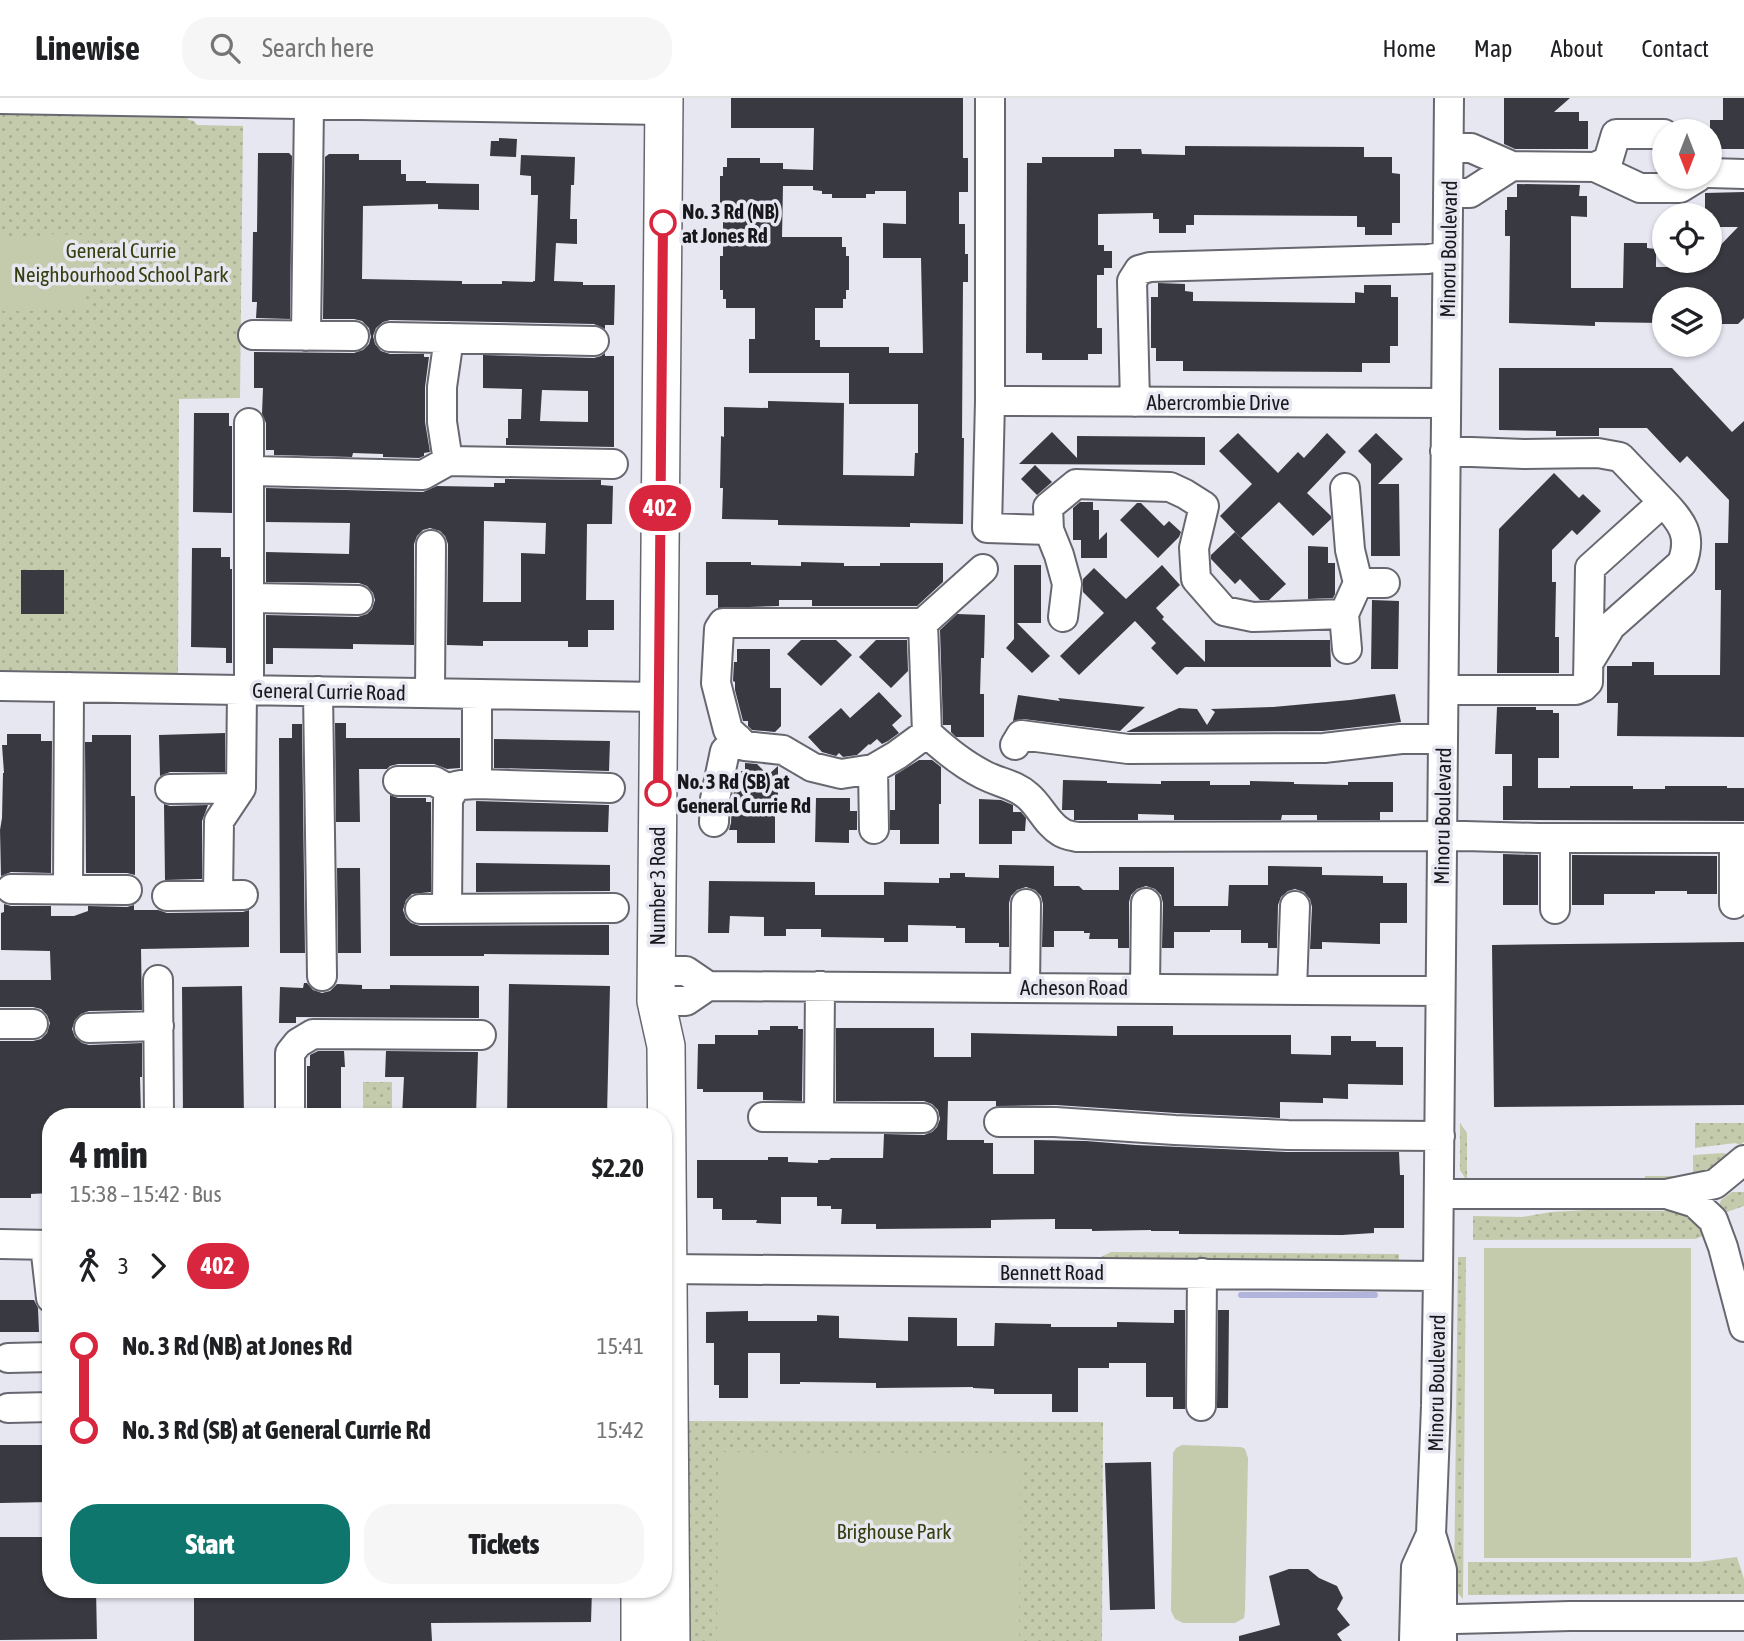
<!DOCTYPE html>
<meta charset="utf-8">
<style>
body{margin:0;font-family:"Asap Condensed",sans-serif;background:#f6f6f6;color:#202124;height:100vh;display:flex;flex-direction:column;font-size:26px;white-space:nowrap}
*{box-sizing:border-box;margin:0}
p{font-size:23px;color:#757577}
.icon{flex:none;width:38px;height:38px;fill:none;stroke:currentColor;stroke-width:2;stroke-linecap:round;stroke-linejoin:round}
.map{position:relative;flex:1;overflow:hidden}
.panel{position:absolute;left:42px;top:1010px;width:630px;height:490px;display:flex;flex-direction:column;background:#fff;border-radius:28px;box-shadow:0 2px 5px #0004}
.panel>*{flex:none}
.badge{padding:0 14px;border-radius:23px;font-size:24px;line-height:46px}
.needle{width:46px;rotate:180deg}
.tools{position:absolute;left:1652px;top:21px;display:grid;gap:14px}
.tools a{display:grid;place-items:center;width:70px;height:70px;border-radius:50%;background:#fff;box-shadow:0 2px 5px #0004;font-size:35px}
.map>.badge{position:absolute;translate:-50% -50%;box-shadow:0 0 0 4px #fff}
.legs{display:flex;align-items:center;gap:10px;height:77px;padding:0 28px;font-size:23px}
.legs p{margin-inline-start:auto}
.summary{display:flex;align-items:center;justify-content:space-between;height:119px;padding:0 28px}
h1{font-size:38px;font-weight:800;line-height:52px}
.action{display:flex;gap:14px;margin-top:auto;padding:14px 28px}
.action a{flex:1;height:80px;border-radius:28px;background:#0f766e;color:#fff;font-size:28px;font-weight:800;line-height:80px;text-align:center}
.action a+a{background:#f6f6f6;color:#202124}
ul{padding:0 28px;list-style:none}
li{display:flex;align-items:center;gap:24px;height:84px;font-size:26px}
li i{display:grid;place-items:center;width:10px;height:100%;margin:0 9px;background:currentColor}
li i::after{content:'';width:18px;height:18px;margin:-9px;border:5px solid;border-radius:50%;background:#fff}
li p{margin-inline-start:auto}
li:first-child i{background:linear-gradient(#0000 50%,currentColor 0)}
li:last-child i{background:linear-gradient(currentColor 50%,#0000 0)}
header{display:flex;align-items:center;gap:42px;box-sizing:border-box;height:98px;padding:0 35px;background:#fff;border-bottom:2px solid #e0e0e0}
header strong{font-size:33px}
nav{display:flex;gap:38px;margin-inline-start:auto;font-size:24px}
.search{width:490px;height:63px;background:#f6f6f6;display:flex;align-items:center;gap:18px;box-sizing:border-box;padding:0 24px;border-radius:28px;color:#757577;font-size:26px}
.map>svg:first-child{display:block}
.green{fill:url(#green-dots)}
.pitch{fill:#c4cbac}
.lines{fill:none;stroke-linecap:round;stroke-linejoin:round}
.stream{stroke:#b3b4db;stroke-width:6}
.building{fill:#393941;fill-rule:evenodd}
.minor-casing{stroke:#676770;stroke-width:32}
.major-casing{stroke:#676770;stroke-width:40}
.minor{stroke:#fff;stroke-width:28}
.major{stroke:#fff;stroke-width:37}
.line-1-casing{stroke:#fff;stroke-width:16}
.line-1{stroke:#d7263d;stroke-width:10}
.stop-1-dot{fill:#fff;stroke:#d7263d;stroke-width:3.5}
.labels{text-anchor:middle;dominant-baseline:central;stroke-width:7;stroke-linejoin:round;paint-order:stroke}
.stop-label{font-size:21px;font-weight:bold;fill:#18181c;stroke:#e7e7f2;text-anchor:start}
.street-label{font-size:21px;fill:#18181c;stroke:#e7e7f2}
.park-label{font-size:21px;fill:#363e0e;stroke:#e7e7f2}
</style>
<header>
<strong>Linewise</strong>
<div class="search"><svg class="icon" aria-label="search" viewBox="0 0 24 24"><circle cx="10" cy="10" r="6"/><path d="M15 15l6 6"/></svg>Search here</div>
<nav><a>Home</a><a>Map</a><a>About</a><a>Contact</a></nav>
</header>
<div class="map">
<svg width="1744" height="1543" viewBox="0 0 1744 1543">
<defs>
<pattern id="green-dots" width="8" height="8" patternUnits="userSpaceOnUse" patternTransform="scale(1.75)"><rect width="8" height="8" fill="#c4cbac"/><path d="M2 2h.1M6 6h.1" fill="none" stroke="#a8ae93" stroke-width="1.8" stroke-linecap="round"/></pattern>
</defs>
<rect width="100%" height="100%" fill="#e7e7f2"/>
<path class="green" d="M0,12L182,15L189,22L194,23L197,27L243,28L240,300L179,301L178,582L0,580Z
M363,984H392V1010H363Z
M1460,1025L1467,1035V1083L1460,1072Z
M1695,1025H1744V1044L1740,1047L1735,1045L1695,1050Z
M1723,1055L1730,1057L1718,1070L1696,1082L1645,1084V1078H1693V1057Z
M1732,1094H1744V1108L1721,1116L1719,1108L1721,1102Z
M1588,1112L1674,1113C1690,1116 1697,1123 1704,1137L1696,1141L1473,1142V1118L1522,1119L1551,1114Z
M1111,1154L1399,1156V1169H1375L1360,1163L1226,1162L1217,1169H1190L1174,1162H1095Z
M1458,1159H1466L1463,1501L1454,1491Z
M684,1323L1103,1324L1102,1543H685Z
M1737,1459L1744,1481V1496L1468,1497V1464H1699Z"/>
<path class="pitch" d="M46,136L88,137L86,209L44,208L43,213H0L1,141L45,142Z
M1484,1150H1691V1460H1484Z
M1182,1347L1241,1349L1245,1351L1248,1360L1245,1513L1244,1520L1235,1525H1183L1175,1521L1171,1513L1173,1355L1176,1350Z
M718,1354L1020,1355L1019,1543H717Z"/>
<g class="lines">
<path class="stream" d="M1241,1197H1375"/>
</g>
<path class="building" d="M731,0H963V60H968V94H959V126H965V156H968V184H963L962,340H964L963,426L910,425V429L778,427V422L722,421L723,390H720L721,338L724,339V309L768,310V303L844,305L843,377L914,378L915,355H918V306H849V275H749V241H755V210H726V201H723V192H720V158H723V113H720V78H723V69H727V60H760V65H783V71L813,72L814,30H731ZM783,88H813V92L822,93V96H832V100H866V96H875V93H906V126L883,125V160H921L923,255H889V249H820V242H815V210H843V201H846V192H849V158H846V149H842V139H782Z
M1504,0H1570L1554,14H1579V23H1588V51H1515L1504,46Z
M1723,0H1744V51H1710V22H1723Z
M499,40L517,41L516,59L490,58L491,43H499Z
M1185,48L1364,49V59H1392V75L1400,76V125H1392V137H1365V129H1357V118L1194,117V127H1186V135H1159V121H1153V115L1098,116V147H1104V153H1112V170H1104V177H1097V230H1102V256H1088V262H1042V255H1026L1027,65H1042V59H1114V51H1141L1142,56L1185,57Z
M258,55H289L292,58L290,221L256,220L257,204H252L253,134H257Z
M329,56H359V62H401V76H406V83H426V85L479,86V112L438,111V106L363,108L362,181L462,183V186H502V183L533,184V183H535L538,97H531V78L520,77L521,57L575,59L574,87H571L570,121H577V146L556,145L554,183L583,184V187H615L614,227H605V231L594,226L390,222L383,224L376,230L373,238L375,246L381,253L390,256H424V259H429L425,289V324L430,354L424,355V358L419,360L383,359V356L353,355L352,359L274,357V352H266V325L262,316L263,290H254V254L354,255L363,252L369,246L371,239L369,230L362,223L354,221H323L325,59Z
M1517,86L1580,87L1579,98H1587V119L1571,118V190H1623L1624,145H1647V150L1656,151V169H1698L1705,163H1710V158L1738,129H1711L1710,117H1705V95L1744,94V220L1738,226H1710V201H1664V225L1595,224V228L1509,225L1510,138H1505V112H1507V99H1517Z
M1158,185L1185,186V193L1193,194V203L1355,205V194L1364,195V187H1391V199H1398V248H1390V265H1362V274L1183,273V263H1156V250H1151V199H1158Z
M605,255V258H614V349L506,347V340H508V321H521L522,291L483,290V257L594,260L601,258ZM542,292L588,293V324L540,323Z
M1499,270H1672L1732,334L1744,323V639L1617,638L1618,605H1607V568H1632V564H1654V577H1720L1721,492H1715V445H1728L1729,402L1687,358L1680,365L1647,330H1599V338H1556V333L1499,332Z
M194,315H229V328H232V415L193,414Z
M1052,334L1077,360V338L1205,339V367L1019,366Z
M1238,335L1278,375L1298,354L1304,360L1327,335L1346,354L1307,395L1331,418V421L1313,438L1279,404L1241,440L1220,418L1252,386L1219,353Z
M1376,335L1403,361L1378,386H1399L1400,458H1371V366L1358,353Z
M1035,367L1052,384L1037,397L1021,381Z
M1554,375L1579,400L1583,396L1601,413L1577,437L1572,432L1552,452V484H1556L1555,539H1559V575H1497L1499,431Z
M505,381L601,382V387L613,388L612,426H587L586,502H614V532H588V549H568V543H483V548L447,547L448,446L445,438L440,433L430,430L423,432L417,438L414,446V547L353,546V551L273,550V566H266V517L358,519L367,516L372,511L375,502L373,495L367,488L359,485L266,484V454L349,456L350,425L266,424V390L423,394L437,388L494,389V385H505ZM484,423L546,425L545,456L521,455V504H483Z
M1080,404H1093V412H1099V442L1107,434V460H1081V442H1073V410Z
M1137,405H1141L1164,428L1169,423L1181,434L1179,439L1158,460L1120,422Z
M1235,434L1286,486L1269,502H1260L1240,481L1235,486L1211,461V457Z
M1308,448L1328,449V465H1335V496L1333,500L1308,501Z
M192,450H221V459H230V471H232V565H226V550L191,549Z
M706,464H751V467L801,468V464L844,465V468H880V465H943V484L917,508H812V502H779V508L718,510V497H706Z
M1014,467H1041V525H1017L1050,558L1032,575L1006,550L1014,541Z
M1162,467L1180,487L1156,510L1164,519L1162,521L1205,564V542H1330L1331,569H1185L1177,577L1151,550L1156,545L1135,523L1079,577L1060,558L1104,515L1083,494V481L1094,470L1126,501Z
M21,472H64V516H21Z
M1372,502L1399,503L1398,571H1371Z
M957,516L985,517L984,560H981L980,596H984V639H956L951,634V627H943L940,532Z
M801,542H836L852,557L821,588L787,556Z
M876,542H907L908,573L891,590L859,559Z
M737,551H770V590H781V628L775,634L752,632L748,628V623H743L735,592V584L733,583L734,564H737Z
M879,594L902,618L892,627L899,635L888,643L882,646L877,641L870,647L869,646L857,657L843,659L839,655L836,658L822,654L808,639L841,610L850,620Z
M1395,596L1401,624L1323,633L1126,634L1179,610L1197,611L1207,627L1215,614L1211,611L1273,609L1350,602Z
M1018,597L1060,603L1058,600L1145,609L1120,633L1023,621L1013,623Z
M1497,609H1536V612H1553V615H1559V660H1538V690H1570V688H1633V691H1665V688H1727V690H1744V723L1503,722V688H1512V656H1495Z
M335,625H346V640H460V670L447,671L434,666H398L390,668L387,671H359L360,724H336Z
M292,626H302L305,855H280L279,640H292Z
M225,635V674H170L160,678L159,637Z
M7,636H41V643H52L51,775L11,774L1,778L0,732L2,720L3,675H4L2,647H7Z
M92,637H131V698H135V777L127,775H86L85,644H92Z
M494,641L610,643L609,673L494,670Z
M919,662H932L941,669V706H939V746H900V732H890V712H895V677Z
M745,665L757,666L768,677L778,668V706H775V745H737V732H729L731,725L732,703L738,673H745Z
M1063,682L1107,683V685L1161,686V683H1210V687H1250V683L1294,684V686L1348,687V684H1393V714H1380V722H1317V717H1282L1281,722H1174V717L1138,716V722H1074V712H1062Z
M390,697L398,700H426V704H431V794L412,796L406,802L403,812L406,820L411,825L420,828L609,827V857L484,856V858H390Z
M816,700H850V713H857V732H849V745L815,744Z
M979,701L1001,702L1013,707V714H1021L1026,720L1025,733H1012V746H979Z
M476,703L609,707L608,734L476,733Z
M164,706L170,708L208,707L202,723V781L165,782Z
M1503,756L1538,757V807H1503Z
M1572,757L1717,758V796H1687V793H1655V796H1604V807H1572Z
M476,765L610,767V793L476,794Z
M999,767L1054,768V788H1079L1083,792H1119V769H1174V808H1228L1229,787H1268V768L1322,769V777L1383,778V785H1407V825H1380V846L1322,844V851H1310L1312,809L1310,801L1304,794L1295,791L1288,793L1281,799L1278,807L1277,850H1268V845H1241V832H1210V834H1174V850H1162L1163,805L1161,797L1155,791L1146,788L1137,791L1131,797L1129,804V850H1118V841H1089L1090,835H1084V833H1054V849H1042L1043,806L1041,798L1035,792L1026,789L1017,792L1011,798L1009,805V849H999V845H965V830H956V828L908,827V844H884V840L821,839V831H786V838H764V819L730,818L729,835H708L709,783L815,784V797H884V784L939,785V780H950V775H965V779L999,780Z
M337,770H360L361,855H338Z
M4,806L11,808H51V818H74L88,813V808L127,809L134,807V812H158L167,815L243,814L249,812V849L141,851L142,912L89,913L81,916L75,922L72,931L75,939L82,945L89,947L142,945V979H140L141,1018H51V1095L31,1096V1100H0V943H33L41,941L47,935L50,925L47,917L41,911L33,909H0V882H51L50,853L1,852V815L4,814Z
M1744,844V1007L1494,1009L1492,847Z
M304,885H307L313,892L322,895L330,893L337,886L362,887V891H390V887L479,888V920L296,919V925H279L280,889L303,890Z
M509,886L610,888L607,1018H507Z
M242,888L244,1018H183L182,889Z
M770,928H798V931H803L802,1003L763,1002V994H703V991H697L698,946H715V937H758V932H770Z
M1117,928H1173V937H1291V956L1331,957V938H1351V943H1376V949H1403V987L1348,986V1001L1323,1000V1005L1280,1004V1020L1176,1015L1056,1007L996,1008V1003H948L947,1042H984V1045H993V1076H1034V1042L1086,1043L1136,1047L1287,1054H1399L1400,1077H1404V1130H1374V1135L1342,1137L1179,1136V1133H1151V1132L1092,1133V1131H1055V1121L991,1122V1130L876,1131V1126H841L842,1111H831V1108H817V1099H781V1126L756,1125L757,1122H722V1111H713V1100H697V1062H768V1059H788V1064L818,1065V1062H829L831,1060H883L884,1036L924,1037L932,1034L937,1029L940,1021L938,1012L932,1006L924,1003H836V930H934V959H971V935L1117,938Z
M318,953H344L345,969H341V1018H307V968H310V957Z
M386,953L478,954L476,1018H402L404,979H385Z
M0,1202H34L38,1210L39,1234H0Z
M1174,1212H1185V1311H1173V1299H1146V1265H1109V1270H1078V1314H1052V1296H994V1291L973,1290V1289L876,1290V1285L800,1284V1286H780V1255H748V1300H719V1287H714V1245H706V1214L748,1213V1223H817V1217L839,1218V1240L908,1243V1219L957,1220V1248H994L995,1225L1051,1226V1229H1117V1224L1174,1225Z
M1218,1212H1229L1228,1310H1217Z
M0,1347H51V1404L0,1405Z
M1151,1364L1155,1511L1110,1512L1105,1365Z
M0,1439H51V1491H96L97,1541L0,1542Z
M1289,1471H1308L1319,1480L1337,1488L1343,1500L1337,1511L1350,1527L1337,1536L1342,1543H1239V1538L1280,1527L1269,1478Z
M194,1491H592L591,1524L431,1525L432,1543H194Z"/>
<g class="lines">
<g class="minor-casing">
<path id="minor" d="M990,0V303L987,430L1049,432L1048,409L1076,386L1170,389L1185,396L1204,408L1194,450L1196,481L1224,513L1253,519L1344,516L1358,485L1350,452L1345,390
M0,1L664,12
M1449,50H1471L1512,68L1595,69L1640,90H1680L1698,79
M1595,69L1608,63L1616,36H1664
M1710,75L1744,76
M1448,95H1470L1512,68
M253,237L354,238
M306,238L309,7
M390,239L594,243
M990,303L1446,305
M1135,304L1132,183L1139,172L1150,169L1428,161L1447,158
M249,325V592
M448,363L442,324V289L449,240
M249,373L423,377L448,363L613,366
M1049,432L1059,457L1067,486L1063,519
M1358,485H1385
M250,500L358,502
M1344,516L1347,551
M923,525L983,471
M1589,564L1611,528L1682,465C1693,437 1681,423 1663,404
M0,588L659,599
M1444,592H1576L1583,589L1588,584L1590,470L1663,404L1620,359L1598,355L1524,356L1445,353
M318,593L322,878
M430,595L431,447
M927,635L897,657L873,671L841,676L812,669L783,652L745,648L728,632L716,585L719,531L723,525H923L927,635C944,651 962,666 984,677C999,685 1015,686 1028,698C1040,708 1047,726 1061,734C1065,737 1072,738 1077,739L1464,738L1538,740H1744
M1015,647L1021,637L1128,651L1324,650L1401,641H1443
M873,671L874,731
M398,683H434L452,693
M477,686V596
M170,691L241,690
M714,724L715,701L725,653L738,641
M1555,740V811
M11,791L127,792
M68,791L69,589
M218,797L219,723L241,690L242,592
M167,798L243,797
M1734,806V740
M447,810L448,701L456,688L461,687L477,686L610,690
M420,811L614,810
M656,873H686L708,888L1440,893
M158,882L159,1018
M1025,889L1026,806
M1145,890L1146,805
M1292,891L1295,808
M656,903H686L708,888
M0,926H33
M89,930L159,928
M290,1018V955L298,945L313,936L481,937
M763,1019L923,1020
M819,1019L820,888
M999,1024H1055L1175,1032L1288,1037L1440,1038
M1439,1096H1666L1715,1086L1744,1062
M1666,1096L1695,1105L1713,1122L1723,1149L1744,1229
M0,1146L51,1147
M45,1147L51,1200
M667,1171L1438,1178
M8,1260L51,1259
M1201,1308L1202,1175
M8,1310L51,1309
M1415,1522L1570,1518H1744
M1414,1543L1416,1469L1431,1436
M1442,1543V1472L1431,1436L1436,1308L1438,1178L1449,0"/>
</g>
<g class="major-casing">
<path id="major" d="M664,0L656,903L666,948L671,1543
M640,1543V1491"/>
</g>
<use href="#minor" class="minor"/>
<use href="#major" class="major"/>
</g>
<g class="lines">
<g class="line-1-casing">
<path id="line-1" d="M658,695L663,125"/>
</g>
<use href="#line-1" class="line-1"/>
</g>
<g class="stop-1-dot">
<circle cx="663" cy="125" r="12"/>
<circle cx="658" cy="695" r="12"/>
</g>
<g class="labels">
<g class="stop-label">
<text x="682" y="113">No. 3 Rd (NB)<tspan x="682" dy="24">at Jones Rd</tspan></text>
<text x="677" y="683">No. 3 Rd (SB) at<tspan x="677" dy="24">General Currie Rd</tspan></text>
</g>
<g class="street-label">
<text transform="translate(1448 151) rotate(-89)">Minoru Boulevard</text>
<text x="1218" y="304">Abercrombie Drive</text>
<text transform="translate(329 593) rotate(1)">General Currie Road</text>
<text transform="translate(1442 718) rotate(-89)">Minoru Boulevard</text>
<text transform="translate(657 788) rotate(-90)">Number 3 Road</text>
<text x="1074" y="889">Acheson Road</text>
<text x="1052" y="1174">Bennett Road</text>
<text transform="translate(1436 1285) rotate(-89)">Minoru Boulevard</text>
</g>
<g class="park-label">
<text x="121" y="152">General Currie<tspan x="121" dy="24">Neighbourhood School Park</tspan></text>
<text x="894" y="1433">Brighouse Park</text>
</g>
</g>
</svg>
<div class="tools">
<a><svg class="needle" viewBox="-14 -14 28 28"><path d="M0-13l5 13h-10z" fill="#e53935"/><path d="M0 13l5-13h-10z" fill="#757577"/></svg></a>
<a><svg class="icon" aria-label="locate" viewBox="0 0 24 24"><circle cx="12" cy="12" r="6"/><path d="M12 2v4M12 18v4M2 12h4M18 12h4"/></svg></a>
<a><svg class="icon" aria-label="layers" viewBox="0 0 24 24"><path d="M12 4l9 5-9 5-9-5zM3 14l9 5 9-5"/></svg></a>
</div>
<b class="badge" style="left:660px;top:410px;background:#d7263d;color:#fff">402</b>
<section class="panel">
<div class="summary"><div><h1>4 min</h1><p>15:38 – 15:42 · Bus</p></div><b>$2.20</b></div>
<div class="legs"><svg class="icon" aria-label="walk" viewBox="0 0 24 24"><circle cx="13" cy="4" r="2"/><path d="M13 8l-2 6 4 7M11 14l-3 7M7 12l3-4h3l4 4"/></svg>3<svg class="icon" aria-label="forward" viewBox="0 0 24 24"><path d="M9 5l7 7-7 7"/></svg><b class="badge" style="background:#d7263d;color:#fff">402</b></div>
<ul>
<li><i style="color:#d7263d"></i><b>No. 3 Rd (NB) at Jones Rd</b><p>15:41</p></li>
<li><i style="color:#d7263d"></i><b>No. 3 Rd (SB) at General Currie Rd</b><p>15:42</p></li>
</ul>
<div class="action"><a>Start</a><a>Tickets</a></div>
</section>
</div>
